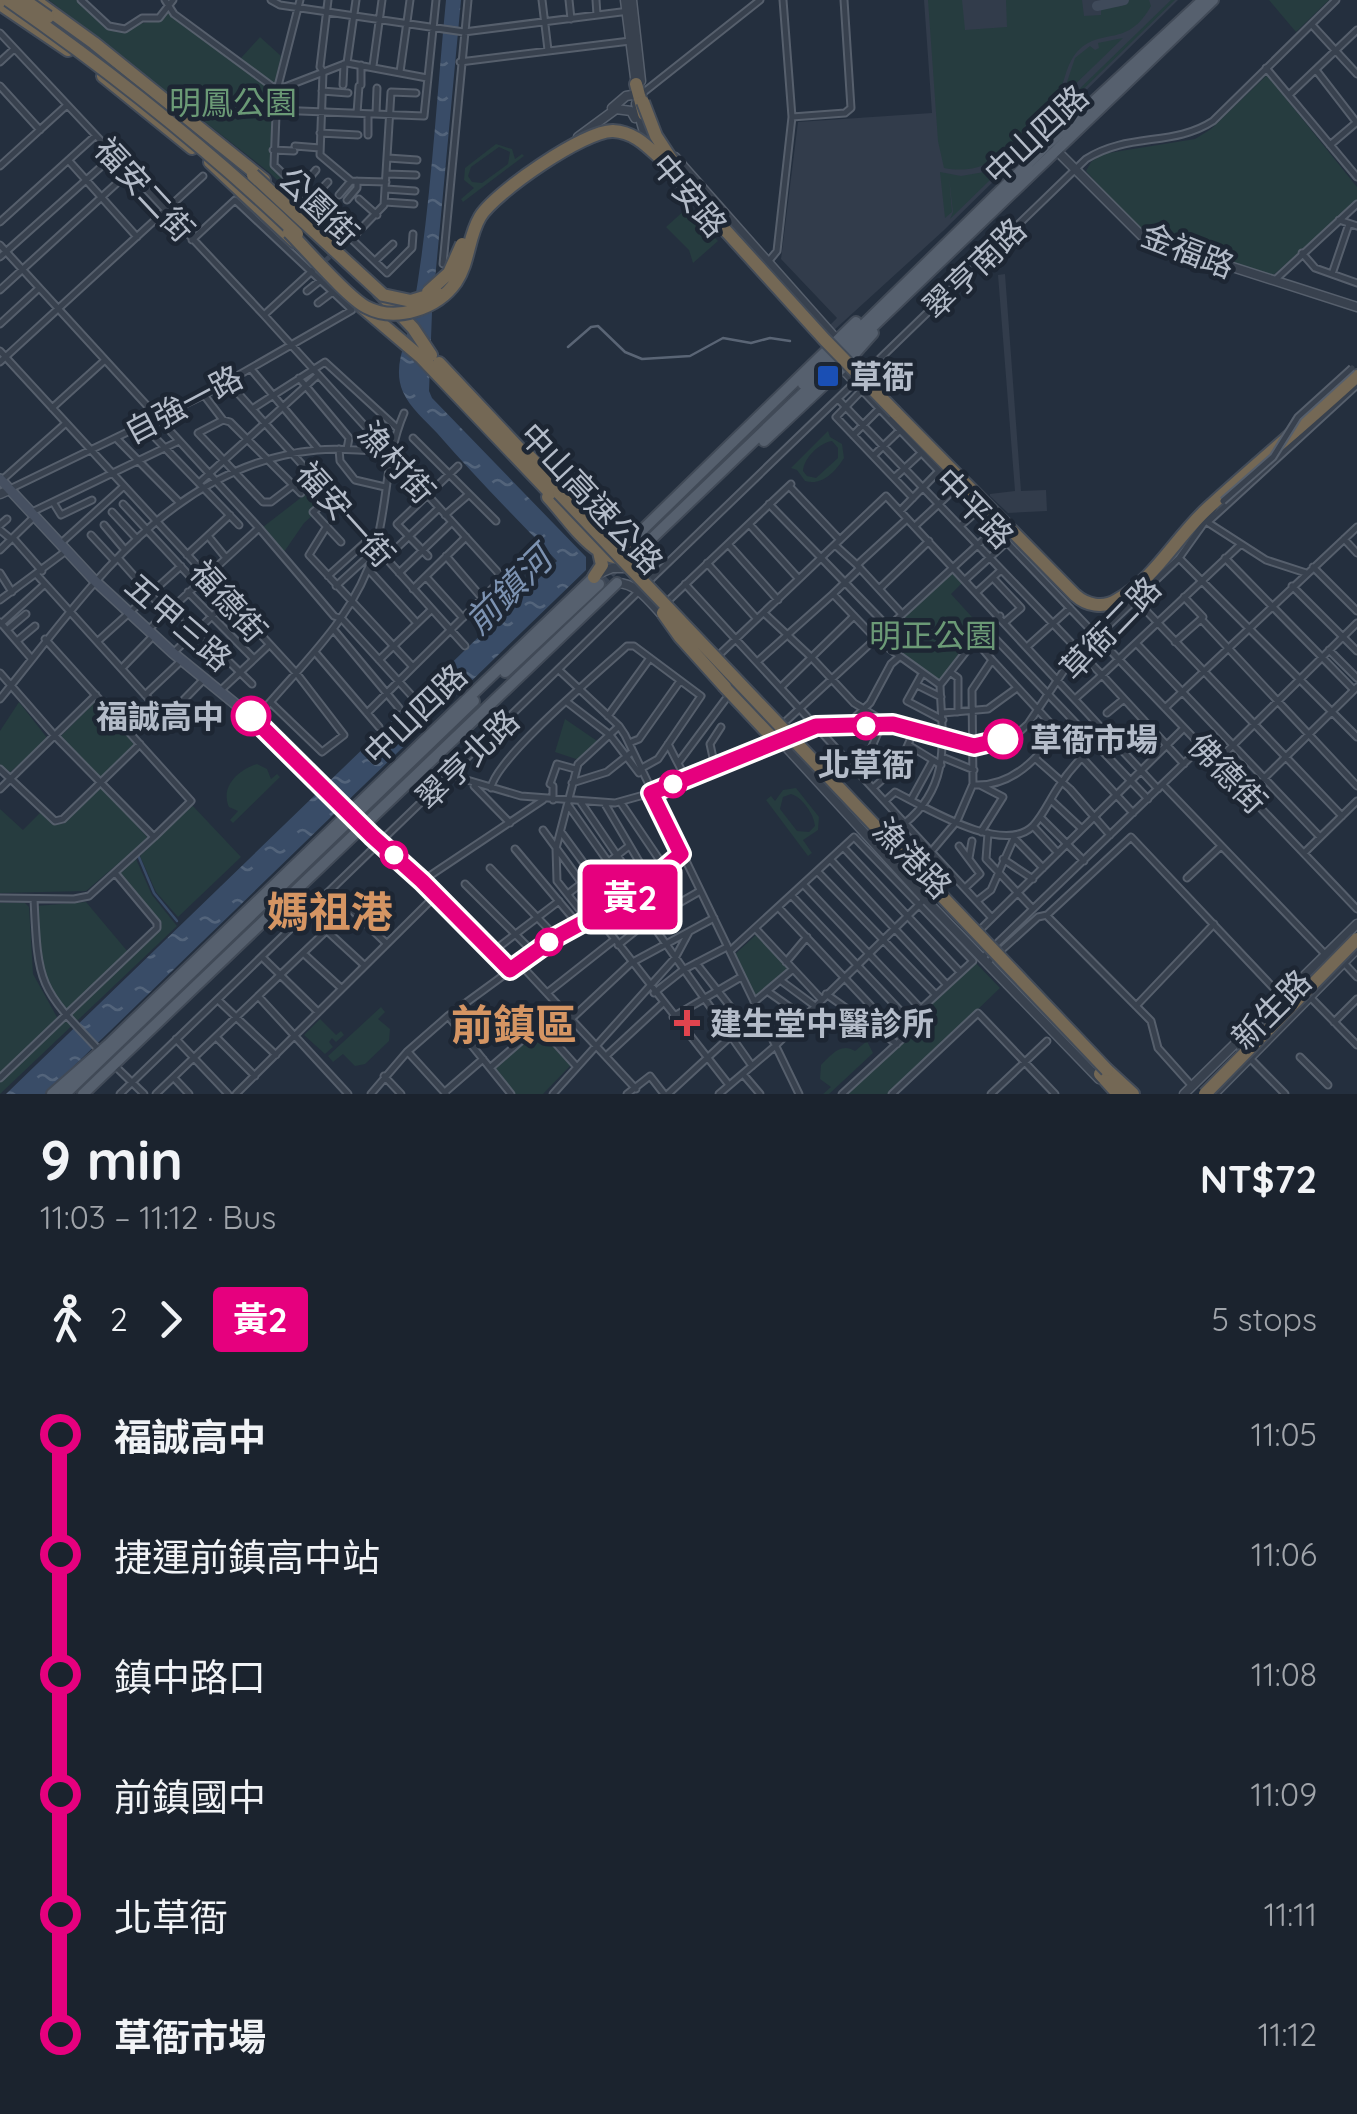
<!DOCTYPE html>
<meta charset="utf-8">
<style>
body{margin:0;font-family:Quicksand,"Noto Sans TC",sans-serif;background:#242b36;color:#f1f3f6;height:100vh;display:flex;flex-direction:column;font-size:38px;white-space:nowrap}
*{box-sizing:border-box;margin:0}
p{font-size:32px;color:#a0a4aa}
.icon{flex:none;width:55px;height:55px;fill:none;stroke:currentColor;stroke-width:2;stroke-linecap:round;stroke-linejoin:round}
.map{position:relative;height:1094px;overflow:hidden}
.details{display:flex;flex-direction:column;background:#1b232e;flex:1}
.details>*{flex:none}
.badge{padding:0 20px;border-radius:8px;font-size:35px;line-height:65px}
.map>.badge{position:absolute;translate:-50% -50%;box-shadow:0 0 0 5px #fff}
.legs{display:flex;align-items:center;gap:15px;height:110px;padding:0 40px;font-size:32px}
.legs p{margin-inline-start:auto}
.headline{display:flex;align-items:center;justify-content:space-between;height:170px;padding:0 40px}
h1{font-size:55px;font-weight:700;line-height:75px}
ul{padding:0 40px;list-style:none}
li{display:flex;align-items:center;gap:35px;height:120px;font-size:38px}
li i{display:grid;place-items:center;width:15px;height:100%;margin:0 12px;background:currentColor}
li i::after{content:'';width:25px;height:25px;margin:-12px;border:8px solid;border-radius:50%;background:#1b232e}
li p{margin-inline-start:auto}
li:first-child i{background:linear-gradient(#0000 50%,currentColor 0)}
li:last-child i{background:linear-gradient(currentColor 50%,#0000 0)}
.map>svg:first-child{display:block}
.airport{fill:#323c4b}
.green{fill:#263c3f;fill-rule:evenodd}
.water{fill:url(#water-ripples)}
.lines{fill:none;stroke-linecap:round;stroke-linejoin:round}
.stream{stroke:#394c67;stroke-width:2.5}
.taxiway{stroke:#3f4a5a;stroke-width:10}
.minor-tunnel{stroke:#3a4453;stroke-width:5;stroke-dasharray:5 2.5;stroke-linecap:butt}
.primary-tunnel{stroke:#3a4453;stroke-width:10;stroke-dasharray:10 5;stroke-linecap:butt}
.minor-casing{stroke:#565f6c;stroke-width:9}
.tertiary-casing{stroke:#565f6c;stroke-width:11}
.secondary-casing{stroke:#565f6c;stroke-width:12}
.primary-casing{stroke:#414a57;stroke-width:14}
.motorway-casing{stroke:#434c59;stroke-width:16}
.minor{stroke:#38414e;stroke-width:5}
.tertiary{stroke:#38414e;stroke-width:8}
.secondary{stroke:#465061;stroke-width:9}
.primary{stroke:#56606e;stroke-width:10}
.motorway{stroke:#746855;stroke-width:12}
.tram{stroke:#5a6575;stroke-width:2.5}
.minor-bridge-casing{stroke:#565f6c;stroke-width:9;stroke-linecap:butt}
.motorway-bridge-casing{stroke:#434c59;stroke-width:16;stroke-linecap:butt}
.minor-bridge{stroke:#38414e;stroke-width:5}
.motorway-bridge{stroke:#746855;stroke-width:12}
.line-1-casing{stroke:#fff;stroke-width:22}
.line-1{stroke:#e6007e;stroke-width:15}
.transit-dot{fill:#1a4fb4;stroke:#1d2633;stroke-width:4}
.stop-1-dot{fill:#fff;stroke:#e6007e;stroke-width:5}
.health-dot{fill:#e0444e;stroke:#1d2633;stroke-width:4}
.labels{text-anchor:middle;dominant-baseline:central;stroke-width:9;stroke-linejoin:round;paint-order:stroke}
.park-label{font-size:32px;fill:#6b9a76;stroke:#1d2633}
.street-label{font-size:32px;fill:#b4bcc9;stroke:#1d2633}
.poi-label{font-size:32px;font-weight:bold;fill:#b4bcc9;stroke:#1d2633;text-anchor:start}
.stop-label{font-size:32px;font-weight:bold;fill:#b4bcc9;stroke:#1d2633;text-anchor:end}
.water-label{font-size:35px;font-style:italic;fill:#7c92b1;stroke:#1d2633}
.district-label{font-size:42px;font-weight:bold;fill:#d59563;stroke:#1d2633}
</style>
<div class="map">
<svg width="1357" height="1094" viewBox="0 0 1357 1094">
<defs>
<pattern id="water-ripples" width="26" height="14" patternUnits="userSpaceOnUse" patternTransform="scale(2.5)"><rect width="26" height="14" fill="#394c67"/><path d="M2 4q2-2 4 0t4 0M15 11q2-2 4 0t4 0" fill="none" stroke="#53647b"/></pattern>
</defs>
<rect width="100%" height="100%" fill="#242f3e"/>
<path class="airport" d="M924,0H1178L943,231L832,332L827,328L837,318L781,259L798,122L932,113Z
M1005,274L1021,491L1046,490L1047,511L1008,513L990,496V494L1015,491L998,275Z"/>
<path class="green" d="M49,0H79C92,11 110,35 128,28C141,24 146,21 161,21L168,11L273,92L270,165L346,237L340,242L270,173Z
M928,0H962L965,30L1007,27L1006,0H1082L1084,16L1101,15V8L1122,6L1128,0H1149L1151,6C1128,47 1105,28 1081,48C1064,62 1065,88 1054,105C1048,113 1038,120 1031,127C1005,153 984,176 944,168L938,141Z
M1171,0H1175L950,219L953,212L949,177L952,212L945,218L940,172L961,176L996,170Z
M1269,0H1329L1296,32Z
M260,37L281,56L275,82L271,85L241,58Z
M1123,38L1062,97L1075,58L1090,46L1095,50L1099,48L1098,43Z
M1267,75L1357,187V201L1270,278L1148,236L1133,224L1086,171L1091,162L1102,154L1195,139L1211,129Z
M496,144L512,149L515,159L522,154L524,156L463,202L461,199L474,188L464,180L465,168ZM499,147L510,152L508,164L482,183L472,182L468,176L471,167Z
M686,209L718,241L693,263L689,250L666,227Z
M828,431L830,437L842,444L844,458C835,472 822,486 805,481L797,470L791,468ZM832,441L838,448V458L816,478L807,476L803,471C804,458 819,443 832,441Z
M316,486L330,500L304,523L284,552L263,527Z
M951,570L963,582L951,594L982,628L940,683L880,641Z
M19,702L48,739L8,774L0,767V731Z
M94,703H98L133,743V747L101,778L59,738Z
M565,719L600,743L579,760L555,752Z
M257,764L267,769L271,779L277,774L280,777L233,823L230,820L238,811L229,807C220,787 238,770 257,764Z
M101,786L148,838L86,891L0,893V809L23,830L42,811L55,823L63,824Z
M796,788L819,817L818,830L803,840L812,853L808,856L766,800L771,796L775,801L783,790ZM791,794C802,797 814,814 815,826L809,832L797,831L780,809L783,797Z
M192,805L241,857L178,917L156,892L140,856Z
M136,859L152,895L177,926L0,1094V1080L162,924L120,874Z
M86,902L128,952L67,1010C36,986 38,941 36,906Z
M0,903H25L29,907L33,974L58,1019L0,1074Z
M757,934L788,968L754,997L734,955Z
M975,962L1000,988L890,1094H846L906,1039L900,1031Z
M381,1007L385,1012L378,1019L390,1029L389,1041L365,1064L355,1066L343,1054L333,1062L328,1056Z
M558,1013L564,1021L547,1038L571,1065L543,1094H515L495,1069Z
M320,1019L336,1035L341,1031L344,1035L336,1042L332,1038L329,1042L333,1047L325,1054L304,1035Z
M867,1041L873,1053L829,1094H823L831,1087L820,1079L821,1065C831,1055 841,1042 855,1051Z"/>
<path class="water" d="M446,0H461L432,312L429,391L432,398L586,557V570L45,1094H6L557,561C517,519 475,477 437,433C426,421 410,408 403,392C391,365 409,338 413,311C431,209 436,103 446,0Z"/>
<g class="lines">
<path class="stream" d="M138,855L154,893L177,921"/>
<path class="taxiway" d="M1097,6L1124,0"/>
<path class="minor-tunnel" d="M320,265L352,238"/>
<path class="primary-tunnel" d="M599,584L642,542"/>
<g class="minor-casing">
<path id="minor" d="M81,0L109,26L125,29L142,18H159L173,0
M165,0L174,14L277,90L274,165L387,273L412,248L413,234
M271,0L280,5L464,32L629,11
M328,0L320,67L323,72L320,155L351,181L386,182
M542,0L548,50
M569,0L571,19
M596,0L597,15
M1312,25L1357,74
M0,33L264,315L503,578L413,667L309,555L327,526
M0,62L14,49
M460,62L630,41
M347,63L356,0
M373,66L382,0
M1266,68L1357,177
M1316,70L1357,123
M400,72L410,0
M343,85L344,64
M361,85V65
M0,86L40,130
M277,90L347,63L427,78
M277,90L300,0
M322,91L348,93
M644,92L760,0
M1289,95L1357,30
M276,110L424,116L436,0
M357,113L359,86
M376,114L377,88
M792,117L845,113L851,108L844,0
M320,133L358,135
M368,135V114
M1330,145L1357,122
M295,146L320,148
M273,150L294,151
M388,158L417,160
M69,161L137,237
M0,166L67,105
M387,174L416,175
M300,189L316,170
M386,189L415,191
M339,195L351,181
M359,199L377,215
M311,200L328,182
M347,200L357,188V181
M385,202L414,204
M1339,220L1357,226
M0,222L95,136
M352,238L384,205L391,92L416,93
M0,245L259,528L334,616L342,619L412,696
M1302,253L1315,268L1357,283
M0,257L113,156
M375,261L393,244
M768,262L777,251L792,117L783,0
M443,264L468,0
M1332,274L1349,224
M1275,280L1357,204
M0,290L129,172
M307,291L322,279
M318,303L334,291
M264,315L313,270
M0,324L38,289
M0,351L297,674L344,735L322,752L271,703
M0,362L203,176
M251,369L319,450
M864,374L1086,159C1129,132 1173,147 1213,121L1336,0
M299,378L349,438L347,449
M228,382L465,646
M854,382L1357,909
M862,390L836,417L913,498
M204,395L223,420
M838,399L1102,675L1240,545
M52,408L105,360
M252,409L325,362L397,428
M144,426L239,525
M853,435L879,409
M413,438L496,521
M118,440L179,502
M339,449L340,461L355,480L385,487
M873,456L900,430
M894,478L921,453
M1,481L66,423
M199,483L318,375
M292,486L271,502H263L198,433L223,420L230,422L301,493
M789,486L840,540
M12,488L204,395L352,310L235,200L192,240
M331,497L313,512L341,542
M53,502L61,515L92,500
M123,504L197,584
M769,504L888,627
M900,511L939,471
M32,512L179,441
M112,512L137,539
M445,515L468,495
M1209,521L1357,385
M1207,522L1266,560L1306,573
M749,524L799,579
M0,525L7,519
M104,525L125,550
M915,526L956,488
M960,526L976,512
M0,530L11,539
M91,535L114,560
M209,537L226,558
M13,538L42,571
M1344,539L1357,553
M60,544L124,486
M728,544L778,600
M835,545L857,565
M0,550L35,516
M187,555L230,515
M428,556L397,524L458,466
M446,556L483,599L492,619
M118,558L166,612
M386,558L438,509
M1179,558L1357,737
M1225,558L1354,690
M707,563L757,619
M1313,567L1357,611
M368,569L416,622
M0,573L12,592
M399,573L451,523
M37,575L166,718L204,679
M328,576L369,539
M426,577L463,618
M993,578L1021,608L1005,622
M965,580L1007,542
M648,582L856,381
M685,584L992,918
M336,586L371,554
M1292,586L1357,651
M413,589L466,537
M879,589L929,541
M188,592L254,659
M977,592L1001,570
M833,594L860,568
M1184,597L1203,617L1201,619L1357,786
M0,600L66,551
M669,600L791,484
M1136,600L1342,816
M172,606L252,684
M764,613L812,658L854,703L888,724
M902,614L857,565L907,519
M0,622L31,658
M1,624L45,584
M986,629L1148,799
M7,630L26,614
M148,630L259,528
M334,630L399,708
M975,640L992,660
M17,641L35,626
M98,641L181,566
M1175,642L1201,619
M1136,643L1320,837
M1028,646L1070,608
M1329,650L1357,678
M315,652L379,727
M173,653L228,601
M720,654L886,496L1158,789
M379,660L431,610
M757,662L833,594L876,639L940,685L975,640L1000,616
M122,668L154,635
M560,671L619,726L625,735L799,1094
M950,672L958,678V712
M0,673L55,736L154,837L191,801L45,639
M922,674L907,701L943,720
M917,685L941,697
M781,687L854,616
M220,691L269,645
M145,695L182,660
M1076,698L1102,675L1184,764
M0,699C86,594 169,464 317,450C340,448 363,450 386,452
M567,702L610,735L639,773
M1165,708L1357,527
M367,713L413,667
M943,713L988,709L1017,688
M1107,713L1124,699
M608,716L650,658
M255,720C300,665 354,620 375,549C388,504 385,457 404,413
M785,722L995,529
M849,723L870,703L891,664L899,657
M791,736L827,724H893L974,746L1017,734L1028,724L1069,663L1179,558L1214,509
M629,743L639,739L680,681
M668,744L686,779
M910,746L941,765
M942,757L974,770
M1036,759L1070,789L1110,835
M1217,761L1357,623
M678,763L725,700
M715,767L710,744L721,727
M854,767L870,751L881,726
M0,769L55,821L63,819L140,744
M450,775L521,796L615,803L651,793L781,740
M572,783L607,772L632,752
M974,785C1013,787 1037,758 1060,730
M980,785L1003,797L981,832
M1163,785L1325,954
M474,786L510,823
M491,788C496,758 600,671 627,646H634L701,696L658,759L640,769
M873,788L899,765L914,731
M0,789L96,695
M1248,794L1357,687
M553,800V786L550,784L557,764L575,769
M911,800L933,760
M1051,800L1082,829
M580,801L640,889
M885,801L895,792C925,807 1003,856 1033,826C1044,814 1050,799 1059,786C1072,766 1089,749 1107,734
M621,803L665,868
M605,804L650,880
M568,805L752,1066
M1040,817L1084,861
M905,823C952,785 942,738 940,685
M1033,826L1058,853
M543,830L603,912
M561,832L615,906
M988,833L986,859L1033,909
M1014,838L1043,868
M380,843L510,970
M959,846L980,874L965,888
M843,847L960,972
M515,849L577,923
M1304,853L1357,801
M969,858L972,841
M830,859L947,985
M1003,859L1033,879
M920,865L957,821L973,784L972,690L992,660L1133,813
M490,868L556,937
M817,871L936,995
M1187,878L1221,846
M422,881L543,800
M465,884L533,952
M803,884L921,1009
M331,890L386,943
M569,893L629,846
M791,895L909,1020
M0,898L74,899L89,896L154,837
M34,899C38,986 39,987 99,1050
M977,901L991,890L1014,838
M778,907L902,1039L842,1094
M596,915L729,1085
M1047,916L1151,1021L1158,1048L1192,1086
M587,919L557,881L556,848L578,764L619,726
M755,928L821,999
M981,929L1184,728
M326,930L364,965
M618,945L648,921L700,891
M730,951L854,837L973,961L897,1031
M492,952L559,901
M303,953L341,988
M263,958L318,1012
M982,958L1202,746
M786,962L807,937
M696,963L747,1028
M987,963L1038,917L1047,915L1131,837L1282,997
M1344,963L1357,977
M520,964L636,1089
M780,980L815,1006
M767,991L804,1017
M547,993L614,940
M654,993L683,970L727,947
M826,994L897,1044
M258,996L348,1094
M1310,997L1357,1045
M218,1000L276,1055
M754,1002L793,969
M1136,1006L1214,924
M448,1016L511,1094
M673,1017L741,977
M1334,1022L1357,999
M216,1037L255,1076
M176,1039L228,1094
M1236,1044L1285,1094
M408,1052L446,1094
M606,1056L662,1004
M1300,1057L1328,1085
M114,1065L144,1094
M491,1067L560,1007
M577,1067L551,1038L631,963L714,918
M743,1074L760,1094
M384,1076L401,1094
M0,1078L157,928V923L116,874
M174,1078L189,1094
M445,1092L483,1059
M120,1094L640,590
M156,1094L349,909
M236,1094L436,895
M371,1094L407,1052L448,1016L556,937L633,895L681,854
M553,1094L675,958L689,932
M627,1094L650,1076L664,1094
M668,1094L731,1036L763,1020
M719,1094L773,1048L933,891
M892,1094L978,1013L1055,1094
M991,1094L1047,1041"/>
</g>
<g class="tertiary-casing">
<path id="tertiary" d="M625,0L636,85
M632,0L641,81
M636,104L647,143
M612,108L626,96L638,94
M578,137L616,109L631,111L635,118
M1055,149L1145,239L1357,307
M675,157L838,341
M839,365L853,380
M0,494L9,490
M598,574L612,568H627
M617,583C637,583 650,602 663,616
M776,736L924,898L1099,1079
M1184,1094L1357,924
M1214,1094L1357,949"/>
</g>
<g class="secondary-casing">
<path id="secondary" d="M0,479L94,580L173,653L255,720L373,836"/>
</g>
<g class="primary-casing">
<path id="primary" d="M803,384L1049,143L1203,0
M764,441L842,368L873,333
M630,542L856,322
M645,545L1213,0
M505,672L599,584
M52,1094L108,1045L594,577
M65,1094L474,701
M83,1094L617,583"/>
</g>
<g class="motorway-casing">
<path id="motorway" d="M0,4L68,50
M40,4L94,43L264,180
M103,76L192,148
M636,84L644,114
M210,162L294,241
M379,292L413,328L431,355
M362,307L423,359
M419,355L555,498
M439,363L531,461
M895,412L1075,595C1086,605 1103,609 1117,600C1155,579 1176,537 1208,508C1257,463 1308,421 1357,376
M527,454L569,497
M548,497C576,527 599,572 644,555
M607,537L616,545L630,542
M594,577L602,565L599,552
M725,687L768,733L776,737
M1107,1070L1133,1094
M1100,1074L1118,1094"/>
</g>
<use href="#minor" class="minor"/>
<use href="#tertiary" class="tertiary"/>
<use href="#secondary" class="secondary"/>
<use href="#primary" class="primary"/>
<use href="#motorway" class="motorway"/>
<path class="tram" d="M568,347L591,327L598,326L625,352L642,359L690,356L723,338L751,343L770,338L790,341"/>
<g class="minor-bridge-casing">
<path id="minor-bridge" d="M1223,501L1273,457L1298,417L1352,368"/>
</g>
<g class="motorway-bridge-casing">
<path id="motorway-bridge" d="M8,0C110,71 207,148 297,234
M24,0L48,17
M643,102L656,136L673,162
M253,175L383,295L411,301L437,293
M289,232C307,250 347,297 366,307C396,323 438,308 456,282C469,263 468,237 480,217C494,193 585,130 613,131C633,132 645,144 659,157L825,340L895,412
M428,292L449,273L462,244
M559,493L1107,1070
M663,613L680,637L725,687
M1205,1094L1357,939"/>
</g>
<use href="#minor-bridge" class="minor-bridge"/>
<use href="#motorway-bridge" class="motorway-bridge"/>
</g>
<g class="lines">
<g class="line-1-casing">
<path id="line-1" d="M251,716L372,836L422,881L510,970L556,937L633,895L681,854L651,793L816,726L893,724L974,746L1003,739"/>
</g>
<use href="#line-1" class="line-1"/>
</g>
<rect class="transit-dot" x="816" y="364" width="24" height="24" rx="5"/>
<g class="stop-1-dot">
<circle cx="251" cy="716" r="18"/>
<circle cx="866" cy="726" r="12"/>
<circle cx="1003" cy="739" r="18"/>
<circle cx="673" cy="784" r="12"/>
<circle cx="394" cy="855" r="12"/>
<circle cx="549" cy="942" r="12"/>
</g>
<path class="health-dot" d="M682 1008h10v10h10v10h-10v10h-10v-10h-10v-10h10z"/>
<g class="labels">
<g class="park-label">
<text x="233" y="102">明鳳公園</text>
<text x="933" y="635">明正公園</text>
</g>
<g class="street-label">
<text transform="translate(1036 134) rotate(-43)">中山四路</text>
<text transform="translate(145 189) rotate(47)">福安二街</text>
<text transform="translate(690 195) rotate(50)">中安路</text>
<text transform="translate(319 206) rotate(44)">公園街</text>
<text transform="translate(1188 250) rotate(21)">金福路</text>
<text transform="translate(974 268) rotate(-44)">翠亨南路</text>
<text transform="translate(183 404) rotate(-28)">自強一路</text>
<text transform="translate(397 462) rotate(48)">漁村街</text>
<text transform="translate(592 498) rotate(47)">中山高速公路</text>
<text transform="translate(975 508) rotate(46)">中平路</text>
<text transform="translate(346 514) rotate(48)">福安一街</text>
<text transform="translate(229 601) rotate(48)">福德街</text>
<text transform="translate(179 622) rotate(41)">五甲三路</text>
<text transform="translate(1110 628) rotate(-46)">草衙二路</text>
<text transform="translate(415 714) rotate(-44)">中山四路</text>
<text transform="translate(467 759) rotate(-44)">翠亨北路</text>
<text transform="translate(1228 773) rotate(46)">佛德街</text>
<text transform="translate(913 858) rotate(46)">漁港路</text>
<text transform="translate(1271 1009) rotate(-45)">新生路</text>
</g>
<g class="poi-label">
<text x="850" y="376">草衙</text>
<text x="710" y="1023">建生堂中醫診所</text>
</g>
<g class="stop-label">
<text x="224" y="716">福誠高中</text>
<text x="1030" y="739" text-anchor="start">草衙市場</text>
<text x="866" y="764" text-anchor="middle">北草衙</text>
</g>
<g class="water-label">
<text transform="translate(508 590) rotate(-45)">前鎮河</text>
</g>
<g class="district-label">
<text x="330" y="911">媽祖港</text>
<text x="514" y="1024">前鎮區</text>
</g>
</g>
</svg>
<b class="badge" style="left:630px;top:897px;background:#e6007e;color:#fff">黃2</b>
</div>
<section class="details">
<div class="headline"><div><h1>9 min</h1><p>11:03 – 11:12 · Bus</p></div><b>NT$72</b></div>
<div class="legs"><svg class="icon" aria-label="walk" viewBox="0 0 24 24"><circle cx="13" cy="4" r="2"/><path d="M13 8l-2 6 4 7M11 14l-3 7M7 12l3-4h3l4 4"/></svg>2<svg class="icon" aria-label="forward" viewBox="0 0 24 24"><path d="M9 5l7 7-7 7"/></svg><b class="badge" style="background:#e6007e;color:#fff">黃2</b><p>5 stops</p></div>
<ul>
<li><i style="color:#e6007e"></i><b>福誠高中</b><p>11:05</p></li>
<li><i style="color:#e6007e"></i><span>捷運前鎮高中站</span><p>11:06</p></li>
<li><i style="color:#e6007e"></i><span>鎮中路口</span><p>11:08</p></li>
<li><i style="color:#e6007e"></i><span>前鎮國中</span><p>11:09</p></li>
<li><i style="color:#e6007e"></i><span>北草衙</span><p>11:11</p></li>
<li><i style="color:#e6007e"></i><b>草衙市場</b><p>11:12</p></li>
</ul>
</section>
